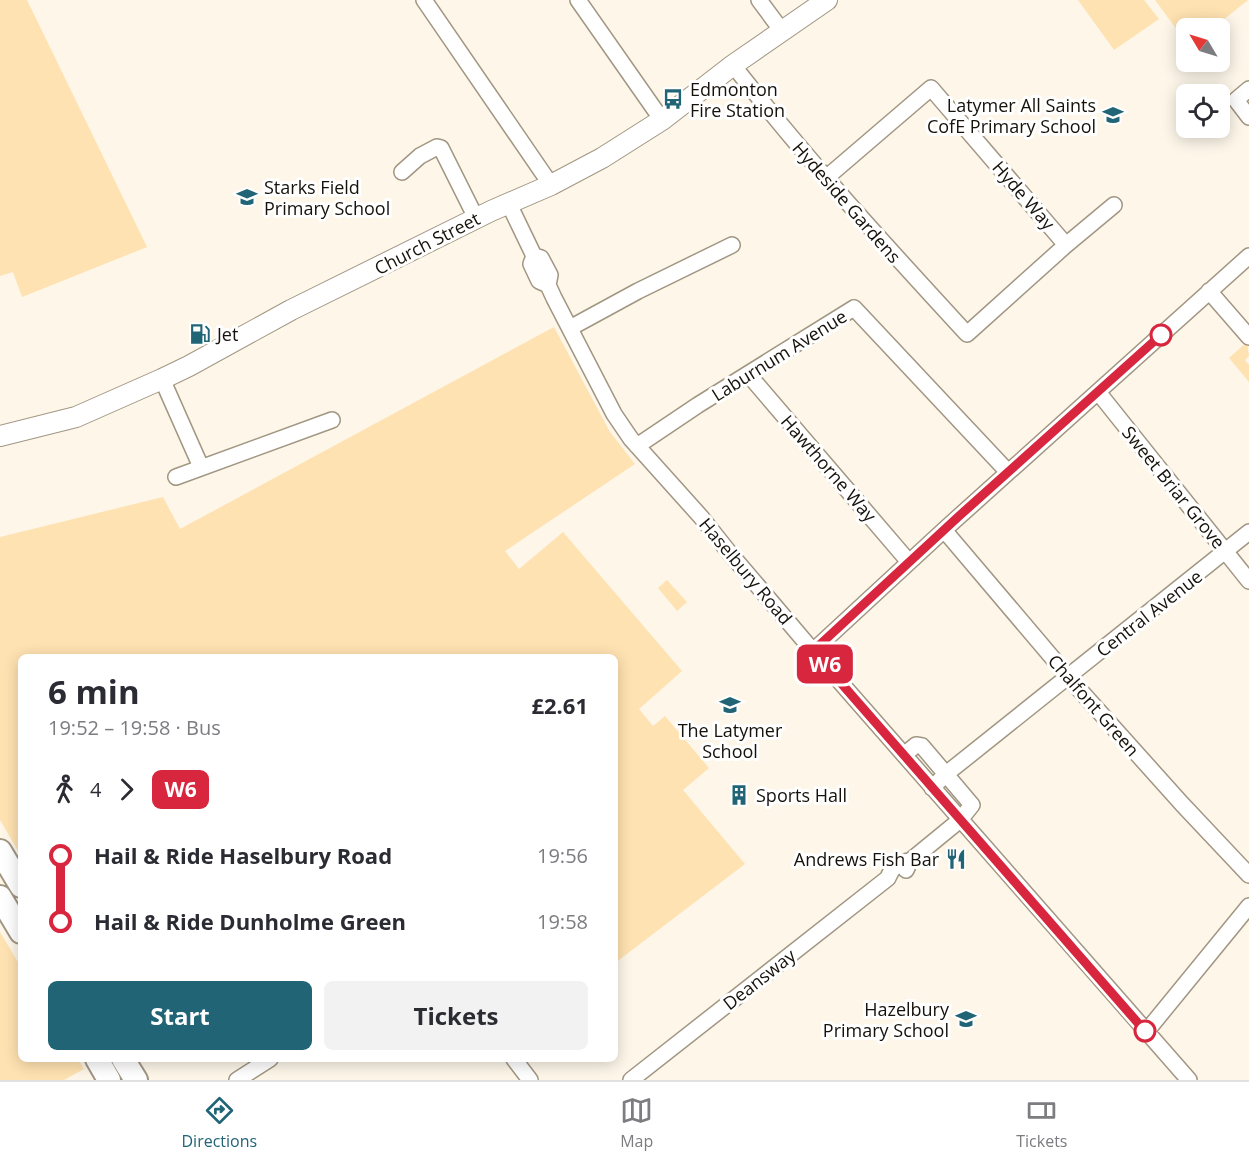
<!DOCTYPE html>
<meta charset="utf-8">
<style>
body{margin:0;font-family:"Open Sans",sans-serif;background:#f2f2f3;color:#2b2b33;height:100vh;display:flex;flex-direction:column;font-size:22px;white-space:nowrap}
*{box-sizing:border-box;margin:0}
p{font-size:20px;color:#7c7c81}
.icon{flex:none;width:33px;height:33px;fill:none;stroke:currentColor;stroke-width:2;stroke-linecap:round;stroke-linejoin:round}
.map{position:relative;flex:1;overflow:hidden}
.sheet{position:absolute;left:18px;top:654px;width:600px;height:408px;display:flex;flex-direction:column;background:#fff;border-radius:9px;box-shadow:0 3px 15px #0003}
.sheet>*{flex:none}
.badge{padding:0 12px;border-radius:9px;font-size:21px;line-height:39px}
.needle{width:39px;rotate:308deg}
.tools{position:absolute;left:1176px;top:18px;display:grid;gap:12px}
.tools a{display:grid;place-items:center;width:54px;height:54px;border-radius:9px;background:#fff;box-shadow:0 3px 15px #0003;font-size:30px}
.map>.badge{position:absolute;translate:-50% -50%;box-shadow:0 0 0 3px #fff}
.legs{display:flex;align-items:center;gap:9px;height:66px;padding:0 30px;font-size:20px}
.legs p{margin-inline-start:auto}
.headline{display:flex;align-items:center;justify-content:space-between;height:102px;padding:0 30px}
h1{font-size:33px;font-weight:700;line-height:45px}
.cta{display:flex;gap:12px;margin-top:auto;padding:12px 30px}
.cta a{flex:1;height:69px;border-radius:9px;background:#206476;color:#fff;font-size:24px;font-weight:700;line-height:69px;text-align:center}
.cta a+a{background:#f2f2f3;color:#2b2b33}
ul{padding:0 30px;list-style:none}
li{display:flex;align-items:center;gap:21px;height:66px;font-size:22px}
li i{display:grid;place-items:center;width:9px;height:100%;margin:0 8px;background:currentColor}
li i::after{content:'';width:15px;height:15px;margin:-8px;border:4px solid;border-radius:50%;background:#fff}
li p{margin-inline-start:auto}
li:first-child i{background:linear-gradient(#0000 50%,currentColor 0)}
li:last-child i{background:linear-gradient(currentColor 50%,#0000 0)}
.tab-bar{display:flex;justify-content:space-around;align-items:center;height:84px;border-top:2px solid #e1e1e2;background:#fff;font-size:16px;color:#7c7c81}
.tab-bar a{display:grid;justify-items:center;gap:3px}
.tab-bar .selected{color:#206476}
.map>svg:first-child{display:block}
.green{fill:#ffe2b1}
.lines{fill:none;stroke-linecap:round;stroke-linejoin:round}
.minor-casing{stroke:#a19682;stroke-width:18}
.major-casing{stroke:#a19682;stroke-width:22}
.highway-casing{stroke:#a19682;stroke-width:26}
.minor{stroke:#fff;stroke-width:15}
.major{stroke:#fff;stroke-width:20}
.highway{stroke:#fff;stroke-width:22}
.line-1-casing{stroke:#fff;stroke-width:14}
.line-1{stroke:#d7263d;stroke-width:9}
.stop-1-dot{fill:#fff;stroke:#d7263d;stroke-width:3}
.labels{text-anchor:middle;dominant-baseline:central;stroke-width:6;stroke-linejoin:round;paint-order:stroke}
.poi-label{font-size:18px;fill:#16120b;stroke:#fff;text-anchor:start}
.street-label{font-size:18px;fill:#16120b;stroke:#fff}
</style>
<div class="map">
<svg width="1249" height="1080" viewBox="0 0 1249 1080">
<rect width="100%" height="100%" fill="#fdf6e9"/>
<path class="green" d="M0,0H27L147,247L22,297L13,272L0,276Z
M1078,0H1144L1159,19L1114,50Z
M1155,0H1248L1213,28H1186V42Z
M554,327L610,432L635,464L505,551L519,569L563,532L682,671L639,709L653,726L665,716L709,768L683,790L745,864L615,963V657H21V856L0,820V537L163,497L180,529Z
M1247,342L1249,356L1245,360L1249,365V382L1229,358Z
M667,580L687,602L677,611L658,588Z
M0,932L21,967V1059H78L84,1069L64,1080H0Z"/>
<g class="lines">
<g class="minor-casing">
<path id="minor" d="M424,0L551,185
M578,0L662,120
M759,0L782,31
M733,65C806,159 886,246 967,334L1066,245L1114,205
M1249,89L1236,100L1249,117
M402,172L420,156L437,147L441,148L476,218
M826,178L931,88L1066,245
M509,204L534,256L541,258L550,275L548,285L554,298L614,414L631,439L701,517L728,551L813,651L1189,1080
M534,256L531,264L539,281L548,285
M1209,291L1249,337
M570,328L638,291L732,245
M748,374L909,562
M162,379L201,467
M1098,392L1249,581
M637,446L698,405L854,308L1008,472
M176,477L332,420
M944,530L1078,688L1182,804L1249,875
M813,651L944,530L1249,256
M904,755L916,745L922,746L972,805L960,820L910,861L906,870
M932,788L946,774L1249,532
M1146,1032L1249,906
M514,1059L530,1080
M237,1080L270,1059
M631,1080L888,878C891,868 899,862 910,861"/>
</g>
<g class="major-casing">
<path id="major" d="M0,436L76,417L162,379L189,366L291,310L491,211L551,185L602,158L662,120L733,65L827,0"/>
</g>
<g class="highway-casing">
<path id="highway" d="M0,851L21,886
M0,897L21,932
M97,1059L109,1080
M123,1059L136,1080"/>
</g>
<use href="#minor" class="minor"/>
<use href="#major" class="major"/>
<use href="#highway" class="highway"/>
</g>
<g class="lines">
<g class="line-1-casing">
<path id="line-1" d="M1145,1031L813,651L958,517L1161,335"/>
</g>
<use href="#line-1" class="line-1"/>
</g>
<defs>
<g id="bus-bare" transform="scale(1.62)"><path d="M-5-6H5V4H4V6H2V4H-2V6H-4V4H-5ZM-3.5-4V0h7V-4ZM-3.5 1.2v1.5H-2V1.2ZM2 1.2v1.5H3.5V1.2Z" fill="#206476" stroke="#fff" stroke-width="2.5" paint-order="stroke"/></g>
<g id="school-bare" transform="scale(1.62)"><path d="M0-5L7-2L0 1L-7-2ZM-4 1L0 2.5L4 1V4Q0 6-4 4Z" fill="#206476" stroke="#fff" stroke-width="2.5" paint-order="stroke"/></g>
<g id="fuel-bare" transform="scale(1.62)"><path d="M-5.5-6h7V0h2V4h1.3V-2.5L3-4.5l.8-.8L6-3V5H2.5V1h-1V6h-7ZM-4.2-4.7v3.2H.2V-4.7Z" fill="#206476" stroke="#fff" stroke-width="2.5" paint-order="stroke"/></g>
<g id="building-bare" transform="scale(1.62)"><path d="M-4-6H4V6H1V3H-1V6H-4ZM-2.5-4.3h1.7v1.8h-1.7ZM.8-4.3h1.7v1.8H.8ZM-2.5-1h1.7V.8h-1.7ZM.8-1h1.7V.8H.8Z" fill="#206476" stroke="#fff" stroke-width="2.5" paint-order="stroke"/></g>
<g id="restaurant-bare" transform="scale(1.62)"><path d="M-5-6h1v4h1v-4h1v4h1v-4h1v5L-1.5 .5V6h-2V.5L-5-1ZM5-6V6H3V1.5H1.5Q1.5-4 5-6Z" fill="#206476" stroke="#fff" stroke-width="2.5" paint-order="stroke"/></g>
</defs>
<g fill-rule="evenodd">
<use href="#bus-bare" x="673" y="99"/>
<use href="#school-bare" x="1113" y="115"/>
<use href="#school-bare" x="247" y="197"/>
<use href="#fuel-bare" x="200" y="334"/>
<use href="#school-bare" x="730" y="705"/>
<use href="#building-bare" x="739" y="795"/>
<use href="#restaurant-bare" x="956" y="859"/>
<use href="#school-bare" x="966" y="1019"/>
</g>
<g class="stop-1-dot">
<circle cx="1161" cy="335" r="10"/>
<circle cx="1145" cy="1031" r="10"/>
</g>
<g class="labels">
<g class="poi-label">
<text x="690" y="89">Edmonton<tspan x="690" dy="21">Fire Station</tspan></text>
<text x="1096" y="105" text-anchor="end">Latymer All Saints<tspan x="1096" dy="21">CofE Primary School</tspan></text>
<text x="264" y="187">Starks Field<tspan x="264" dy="21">Primary School</tspan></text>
<text x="217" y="334">Jet</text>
<text x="730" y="730" text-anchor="middle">The Latymer<tspan x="730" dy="21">School</tspan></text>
<text x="756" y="795">Sports Hall</text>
<text x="939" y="859" text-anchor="end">Andrews Fish Bar</text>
<text x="949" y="1009" text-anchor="end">Hazelbury<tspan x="949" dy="21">Primary School</tspan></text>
</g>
<g class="street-label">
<text transform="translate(1024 195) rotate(49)">Hyde Way</text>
<text transform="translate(847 202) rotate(49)">Hydeside Gardens</text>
<text transform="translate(427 243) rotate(-27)">Church Street</text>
<text transform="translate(779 355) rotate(-32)">Laburnum Avenue</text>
<text transform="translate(829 468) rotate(49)">Hawthorne Way</text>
<text transform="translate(1174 487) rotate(51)">Sweet Briar Grove</text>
<text transform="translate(746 571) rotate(50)">Haselbury Road</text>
<text transform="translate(1149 613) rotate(-38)">Central Avenue</text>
<text transform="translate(1094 705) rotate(49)">Chalfont Green</text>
<text transform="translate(759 979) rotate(-38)">Deansway</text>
</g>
</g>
</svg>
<div class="tools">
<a><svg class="needle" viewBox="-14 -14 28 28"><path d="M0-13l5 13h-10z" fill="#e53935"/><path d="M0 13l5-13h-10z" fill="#7c7c81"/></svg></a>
<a><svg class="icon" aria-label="locate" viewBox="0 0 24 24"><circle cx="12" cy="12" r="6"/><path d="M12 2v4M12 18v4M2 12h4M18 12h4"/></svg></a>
</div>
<b class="badge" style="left:825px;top:664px;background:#d7263d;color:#fff">W6</b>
<section class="sheet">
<div class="headline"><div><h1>6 min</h1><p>19:52 – 19:58 · Bus</p></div><b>£2.61</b></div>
<div class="legs"><svg class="icon" aria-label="walk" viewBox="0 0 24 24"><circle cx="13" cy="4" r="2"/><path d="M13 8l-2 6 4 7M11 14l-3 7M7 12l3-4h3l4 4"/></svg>4<svg class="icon" aria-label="forward" viewBox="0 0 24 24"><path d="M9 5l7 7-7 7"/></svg><b class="badge" style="background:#d7263d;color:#fff">W6</b></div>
<ul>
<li><i style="color:#d7263d"></i><b>Hail &amp; Ride Haselbury Road</b><p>19:56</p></li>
<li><i style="color:#d7263d"></i><b>Hail &amp; Ride Dunholme Green</b><p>19:58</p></li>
</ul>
<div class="cta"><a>Start</a><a>Tickets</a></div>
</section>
</div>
<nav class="tab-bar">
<a class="selected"><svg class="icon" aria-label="directions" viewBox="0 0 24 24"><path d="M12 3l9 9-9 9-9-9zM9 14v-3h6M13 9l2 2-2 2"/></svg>Directions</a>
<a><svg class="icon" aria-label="map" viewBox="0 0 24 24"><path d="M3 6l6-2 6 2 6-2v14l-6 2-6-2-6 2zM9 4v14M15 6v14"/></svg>Map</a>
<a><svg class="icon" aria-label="tickets" viewBox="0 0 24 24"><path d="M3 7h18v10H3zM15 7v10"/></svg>Tickets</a>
</nav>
